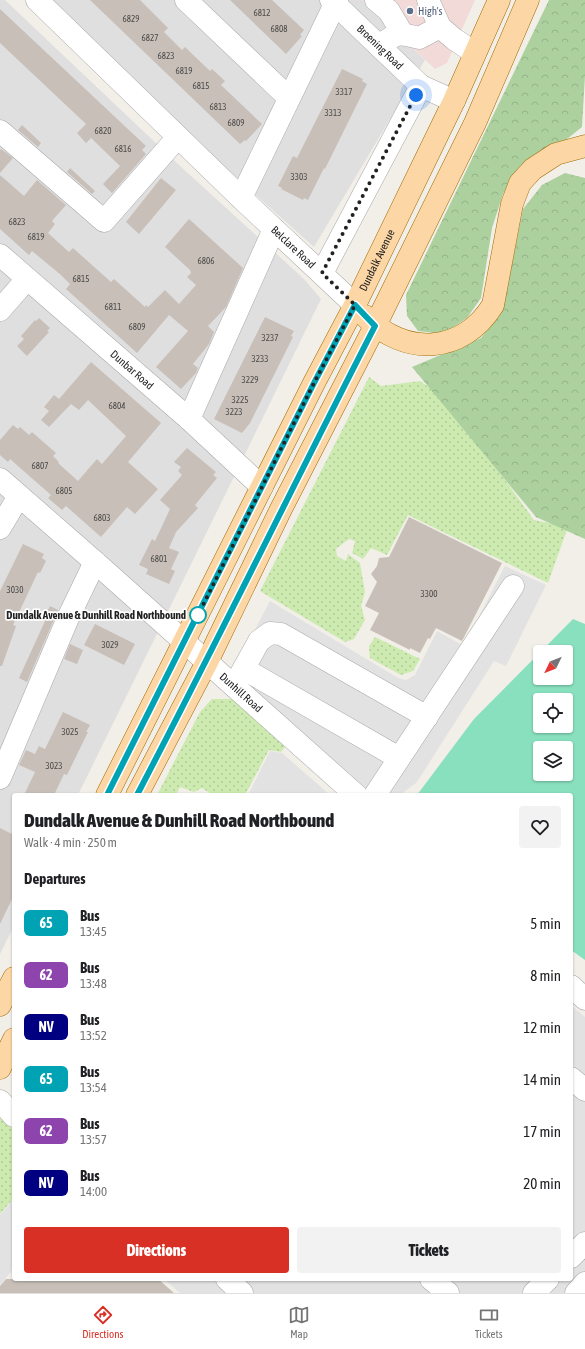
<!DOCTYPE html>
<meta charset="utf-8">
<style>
body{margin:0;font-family:"Asap Condensed",sans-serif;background:#f2f2f2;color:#202124;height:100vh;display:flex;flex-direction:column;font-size:15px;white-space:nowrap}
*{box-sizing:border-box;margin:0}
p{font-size:13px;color:#757577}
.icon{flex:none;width:22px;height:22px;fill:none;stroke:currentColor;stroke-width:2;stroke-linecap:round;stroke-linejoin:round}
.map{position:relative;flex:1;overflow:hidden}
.sheet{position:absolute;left:12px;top:793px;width:561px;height:488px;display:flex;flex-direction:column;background:#fff;border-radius:4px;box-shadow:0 1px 3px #0004}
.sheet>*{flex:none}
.badge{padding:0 8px;border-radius:6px;font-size:14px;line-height:26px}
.needle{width:26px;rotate:227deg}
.tools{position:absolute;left:533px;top:645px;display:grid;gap:8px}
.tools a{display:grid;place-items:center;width:40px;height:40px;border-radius:4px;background:#fff;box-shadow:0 1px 3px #0004;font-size:20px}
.you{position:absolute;width:20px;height:20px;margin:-10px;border:3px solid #fff;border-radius:50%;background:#1a73e8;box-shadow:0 0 0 6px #1a73e833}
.map>.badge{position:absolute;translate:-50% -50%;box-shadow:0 0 0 2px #fff}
h2{padding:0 12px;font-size:15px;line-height:36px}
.round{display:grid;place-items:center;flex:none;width:42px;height:42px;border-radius:4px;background:#f2f2f2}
.summary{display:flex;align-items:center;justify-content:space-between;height:68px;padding:0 12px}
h1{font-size:19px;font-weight:800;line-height:30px}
.button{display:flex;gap:8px;margin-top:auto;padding:8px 12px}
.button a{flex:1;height:46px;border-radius:4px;background:#d93025;color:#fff;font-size:16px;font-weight:800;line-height:46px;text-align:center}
.button a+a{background:#f2f2f2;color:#202124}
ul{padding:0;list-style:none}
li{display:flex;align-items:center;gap:12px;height:52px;padding:0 12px}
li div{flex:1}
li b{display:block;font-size:15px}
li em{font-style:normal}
li .badge{min-width:44px;font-weight:700;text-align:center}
.dock{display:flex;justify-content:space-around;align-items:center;height:56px;border-top:1px solid #e0e0e0;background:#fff;font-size:11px;color:#757577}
.dock a{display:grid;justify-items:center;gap:2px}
.dock .on{color:#d93025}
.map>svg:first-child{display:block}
.residential{fill:#e0dfdf}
.commercial{fill:#f2dad9}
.grass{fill:url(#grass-dots)}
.forest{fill:url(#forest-crowns)}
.pitch{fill:#88e0be;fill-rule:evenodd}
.parking{fill:#e2e2e2}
.building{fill:#c7bfb8}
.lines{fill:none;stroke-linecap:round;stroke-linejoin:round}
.minor-casing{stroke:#a9a9a9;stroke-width:23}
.major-casing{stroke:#a06b00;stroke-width:23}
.minor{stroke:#fff;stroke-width:22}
.major{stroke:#fcd6a4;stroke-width:22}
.line-casing{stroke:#fff;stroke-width:9}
.line{stroke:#00a3b4;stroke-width:6}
.walk{stroke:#222;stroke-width:4;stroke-dasharray:0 7.2}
.service-dot{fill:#5c6f8a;stroke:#fff;stroke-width:1.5}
.stop-dot{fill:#fff;stroke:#00a3b4;stroke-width:2}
.labels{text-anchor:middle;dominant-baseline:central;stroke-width:3.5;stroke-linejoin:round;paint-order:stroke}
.number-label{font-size:9px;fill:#4b4948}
.service-label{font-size:11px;fill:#4e5e75;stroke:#fff;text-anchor:start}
.street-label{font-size:11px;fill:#222;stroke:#fff}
.stop-label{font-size:11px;font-weight:bold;fill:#222;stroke:#fff;text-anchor:end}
</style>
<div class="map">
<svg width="585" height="1293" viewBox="0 0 585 1293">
<defs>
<pattern id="grass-dots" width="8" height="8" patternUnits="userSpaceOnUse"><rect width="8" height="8" fill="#cdebb0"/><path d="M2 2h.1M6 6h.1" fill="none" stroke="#b0c997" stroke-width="1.8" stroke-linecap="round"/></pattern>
<pattern id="forest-crowns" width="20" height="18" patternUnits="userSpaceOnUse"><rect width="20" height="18" fill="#add19e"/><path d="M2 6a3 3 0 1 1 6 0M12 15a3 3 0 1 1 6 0" fill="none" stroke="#95b388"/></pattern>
</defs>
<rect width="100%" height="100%" fill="#f2efe9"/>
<path class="residential" d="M0,0H5L179,165L304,279L321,299L78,795H14V926L0,954Z
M48,0H362L425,60L314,247L202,147Z"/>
<path class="commercial" d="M362,0H475L447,63L435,69Z"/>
<path class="grass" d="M369,377L381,386L420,381L448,401L534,520L568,527L548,583L408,515L387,555L371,548L363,559L352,553L355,541L349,539L336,549L337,556L346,561L348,554L360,563L365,592L361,606L365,620L354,639L345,642L260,591Z
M375,637L420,659L413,671L401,675L370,658L369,646Z
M212,699H235L285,747L281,752L269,750L245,795H213L202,788L194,792L180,787L176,795H157L200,712Z
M0,1118L14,1128V1198L0,1214Z"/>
<path class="forest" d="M549,0H585V76L582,127L562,143L519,168L503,194L492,228L481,298L467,318L443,334L418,331L407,316L406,295Z
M565,173L585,178V539L536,517L412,367L481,338L492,323L505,299L523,209L542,185Z"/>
<path class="pitch" d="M573,619L585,624V960L571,950V795H417L474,719ZM540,652H566V678H540ZM540,700H566V726H540ZM540,748H566V774H540Z"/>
<path class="parking" d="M505,566L546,585L506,666L494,661L417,782L400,795H366L233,671L270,601L398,678L406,680L415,675L437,631L464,646Z
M270,751L282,753L330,795H248Z
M571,1005L585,1017V1293H180L164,1279H571Z
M14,1199V1268L0,1285V1215Z"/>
<path class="building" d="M90,0H140L168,28L164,32L182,50L185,47L210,71L212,69L225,81L221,85L262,124L246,141L245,140L240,144Z
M230,0H272L304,30L300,35L302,36L286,54Z
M0,9L146,146L142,150L146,154L112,193L103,184L120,166L91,138L86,143L77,133L86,124L0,43Z
M342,69L363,79L362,81L367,84L325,169L324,168L308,200L304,198L303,200L281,189L282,188L278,186L293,156L297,158Z
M22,125L41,143L38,147L18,130Z
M1,149L13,158L0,173V150Z
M70,168L95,191L92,194L67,172Z
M0,175L24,196L37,180L66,205L52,221L55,224L48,233L69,252L73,248L111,282L114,279L145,307L146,305L148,307L165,290L179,304L196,285L187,277L191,273L190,270L165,247L189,219L243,268L226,307L208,326L214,332L209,344L193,364L198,368L196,373L181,389L156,367L188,331L169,315L137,353L66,289L70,284L61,275L32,251L29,255L0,229Z
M161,178L176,190L139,234L126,222Z
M265,317L294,331L291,336L293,337L250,423L242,433L214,419Z
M39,318L50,328L47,331L49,332L27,356L17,346L24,339L21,336L35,320L36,321Z
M91,362L161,423L128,462L158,489L135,514L127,507L101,537L66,506L62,510L48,498L51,495L10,459L8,462L0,455V440L13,425L18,429L20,427L29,435L32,432L56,453L53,456L59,462L58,463L78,481L97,459L102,464L126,436L88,400L79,410L71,404L49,427L41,420L49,411L44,407L54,395L59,399Z
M187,448L216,472L213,475L217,478L195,505L198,508L176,532L169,548L179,552L171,569L175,571L169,584L146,574L148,569L139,565L152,539L155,541L170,509L160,500L182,475L178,471L181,467L174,462Z
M409,517L502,563L462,641L436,628L430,639L428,638L420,653L410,648V650L370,630L379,613L365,606L377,582L371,574L377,566L379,558L389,557Z
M23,544L44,554L42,558L46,561L40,573L38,572L13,625L16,626L2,666H0V591Z
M50,606L58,610L27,682L19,678L45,621L43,620Z
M95,624L135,644L124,665L84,645Z
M70,644L83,650L77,664L64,659Z
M63,712L90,725L86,732H88L67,775L64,774L54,795H24L35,772L19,765L26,750L35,754L39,746L45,749Z
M0,828L14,835V895L0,924Z
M6,1279H158L174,1293H0V1286Z"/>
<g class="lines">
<g class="minor-casing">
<g id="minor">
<path id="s1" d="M37,0L241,198L355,305"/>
<path d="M186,0L289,98"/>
<path id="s2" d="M331,0L421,86L454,101"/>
<path d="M376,0L389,11L402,33"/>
<path d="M428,0L440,27L454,39L475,53"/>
<path d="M379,46C397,33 397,32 419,38L440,27"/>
<path d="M0,131L104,221L178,137"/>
<path d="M241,198L337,0"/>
<path id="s3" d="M0,255L189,419L262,487"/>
<path d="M322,273L421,86"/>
<path d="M0,310L27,279"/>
<path d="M189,419L274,229"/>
<path id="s4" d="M0,479L95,562L356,795"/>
<path d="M0,528L19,496"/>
<path d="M244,669L399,758"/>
<path d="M234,686L259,641L270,633L281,634L427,717"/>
<path d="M0,778L68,618L95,562"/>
<path d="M375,795L513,586"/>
<path d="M571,986L585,999"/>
<path d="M571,1078L585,1090"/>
<path d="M0,1101L14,1116"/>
<path d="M571,1257L585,1243"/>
<path d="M227,1279L242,1293"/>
<path d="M431,1279L448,1293"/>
<path d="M534,1293L548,1279"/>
<path d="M576,1293L585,1283"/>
</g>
</g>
<g class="major-casing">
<g id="major">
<path d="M365,316C405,357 463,354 493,305L512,204L520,183L533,169L556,154L585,146"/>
<path id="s5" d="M107,795L314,383L355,305L454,101L499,0"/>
<path d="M137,795L207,662L281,509L375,326L475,123L528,0"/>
<path d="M0,1005L14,978"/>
<path d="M0,1068L14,1039"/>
</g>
</g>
<use href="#minor" class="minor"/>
<use href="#major" class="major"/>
</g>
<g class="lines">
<g class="line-casing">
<path id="line" d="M107,795L314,383L355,305L375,326C295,482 218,640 137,795"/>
</g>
<use href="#line" class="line"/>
<path class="walk" d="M198,615L196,619L314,383L355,305L322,273L416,95"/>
</g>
<circle class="service-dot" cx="410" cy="11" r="4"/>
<circle class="stop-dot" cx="198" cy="615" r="8"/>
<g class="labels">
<g class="number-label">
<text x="262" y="13">6812</text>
<text x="131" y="19">6829</text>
<text x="279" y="29">6808</text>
<text x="150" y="38">6827</text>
<text x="166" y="56">6823</text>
<text x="184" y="71">6819</text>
<text x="201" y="86">6815</text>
<text x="344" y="92">3317</text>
<text x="218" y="107">6813</text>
<text x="333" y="113">3313</text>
<text x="236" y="123">6809</text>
<text x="103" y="131">6820</text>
<text x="123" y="149">6816</text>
<text x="299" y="177">3303</text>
<text x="17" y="222">6823</text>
<text x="36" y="237">6819</text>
<text x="206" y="261">6806</text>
<text x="81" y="279">6815</text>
<text x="113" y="307">6811</text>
<text x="137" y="327">6809</text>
<text x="270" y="338">3237</text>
<text x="260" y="359">3233</text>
<text x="250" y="380">3229</text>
<text x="240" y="400">3225</text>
<text x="117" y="406">6804</text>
<text x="234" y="412">3223</text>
<text x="40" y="466">6807</text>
<text x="64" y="491">6805</text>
<text x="102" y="518">6803</text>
<text x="159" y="559">6801</text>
<text x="15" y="590">3030</text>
<text x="429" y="594">3300</text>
<text x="110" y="645">3029</text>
<text x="70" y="732">3025</text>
<text x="54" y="766">3023</text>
</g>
<g class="service-label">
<text x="418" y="11">High's</text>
</g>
<g class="street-label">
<text stroke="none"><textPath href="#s2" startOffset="68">Broening Road</textPath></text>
<text stroke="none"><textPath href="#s1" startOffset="356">Belclare Road</textPath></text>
<text stroke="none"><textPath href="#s5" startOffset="599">Dundalk Avenue</textPath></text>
<text stroke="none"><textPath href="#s3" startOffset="175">Dunbar Road</textPath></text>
<text stroke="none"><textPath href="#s4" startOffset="322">Dunhill Road</textPath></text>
</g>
<g class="stop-label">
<text x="186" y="615">Dundalk Avenue &amp; Dunhill Road Northbound</text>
</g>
</g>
</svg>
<div class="tools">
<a><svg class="needle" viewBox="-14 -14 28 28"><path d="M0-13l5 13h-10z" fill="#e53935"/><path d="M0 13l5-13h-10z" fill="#757577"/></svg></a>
<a><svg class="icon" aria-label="locate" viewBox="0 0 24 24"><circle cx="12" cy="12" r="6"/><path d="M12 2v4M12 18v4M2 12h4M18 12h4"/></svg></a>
<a><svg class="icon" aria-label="layers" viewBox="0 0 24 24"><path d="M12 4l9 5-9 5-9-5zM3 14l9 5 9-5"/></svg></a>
</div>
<div class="you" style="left:416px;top:95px"></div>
<section class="sheet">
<div class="summary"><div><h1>Dundalk Avenue &amp; Dunhill Road Northbound</h1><p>Walk · 4 min · 250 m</p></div><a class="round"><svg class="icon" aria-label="heart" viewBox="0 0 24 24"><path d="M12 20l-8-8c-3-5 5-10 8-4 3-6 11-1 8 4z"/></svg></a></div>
<h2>Departures</h2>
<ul>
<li><span class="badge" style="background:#00a3b4;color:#fff">65</span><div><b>Bus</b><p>13:45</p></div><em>5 min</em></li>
<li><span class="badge" style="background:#8e44ad;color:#fff">62</span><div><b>Bus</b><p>13:48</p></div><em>8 min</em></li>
<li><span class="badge" style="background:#000080;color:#fff">NV</span><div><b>Bus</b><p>13:52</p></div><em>12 min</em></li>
<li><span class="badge" style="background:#00a3b4;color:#fff">65</span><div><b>Bus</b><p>13:54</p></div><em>14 min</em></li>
<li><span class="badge" style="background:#8e44ad;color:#fff">62</span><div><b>Bus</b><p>13:57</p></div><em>17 min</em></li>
<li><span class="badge" style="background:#000080;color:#fff">NV</span><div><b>Bus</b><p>14:00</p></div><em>20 min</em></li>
</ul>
<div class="button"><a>Directions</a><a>Tickets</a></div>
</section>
</div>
<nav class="dock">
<a class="on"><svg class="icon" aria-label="directions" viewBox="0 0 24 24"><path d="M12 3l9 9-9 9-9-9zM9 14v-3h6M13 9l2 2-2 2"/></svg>Directions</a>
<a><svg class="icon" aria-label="map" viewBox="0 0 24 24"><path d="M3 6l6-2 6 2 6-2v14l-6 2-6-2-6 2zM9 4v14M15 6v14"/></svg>Map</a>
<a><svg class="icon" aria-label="tickets" viewBox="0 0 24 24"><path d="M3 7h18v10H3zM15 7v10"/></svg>Tickets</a>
</nav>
